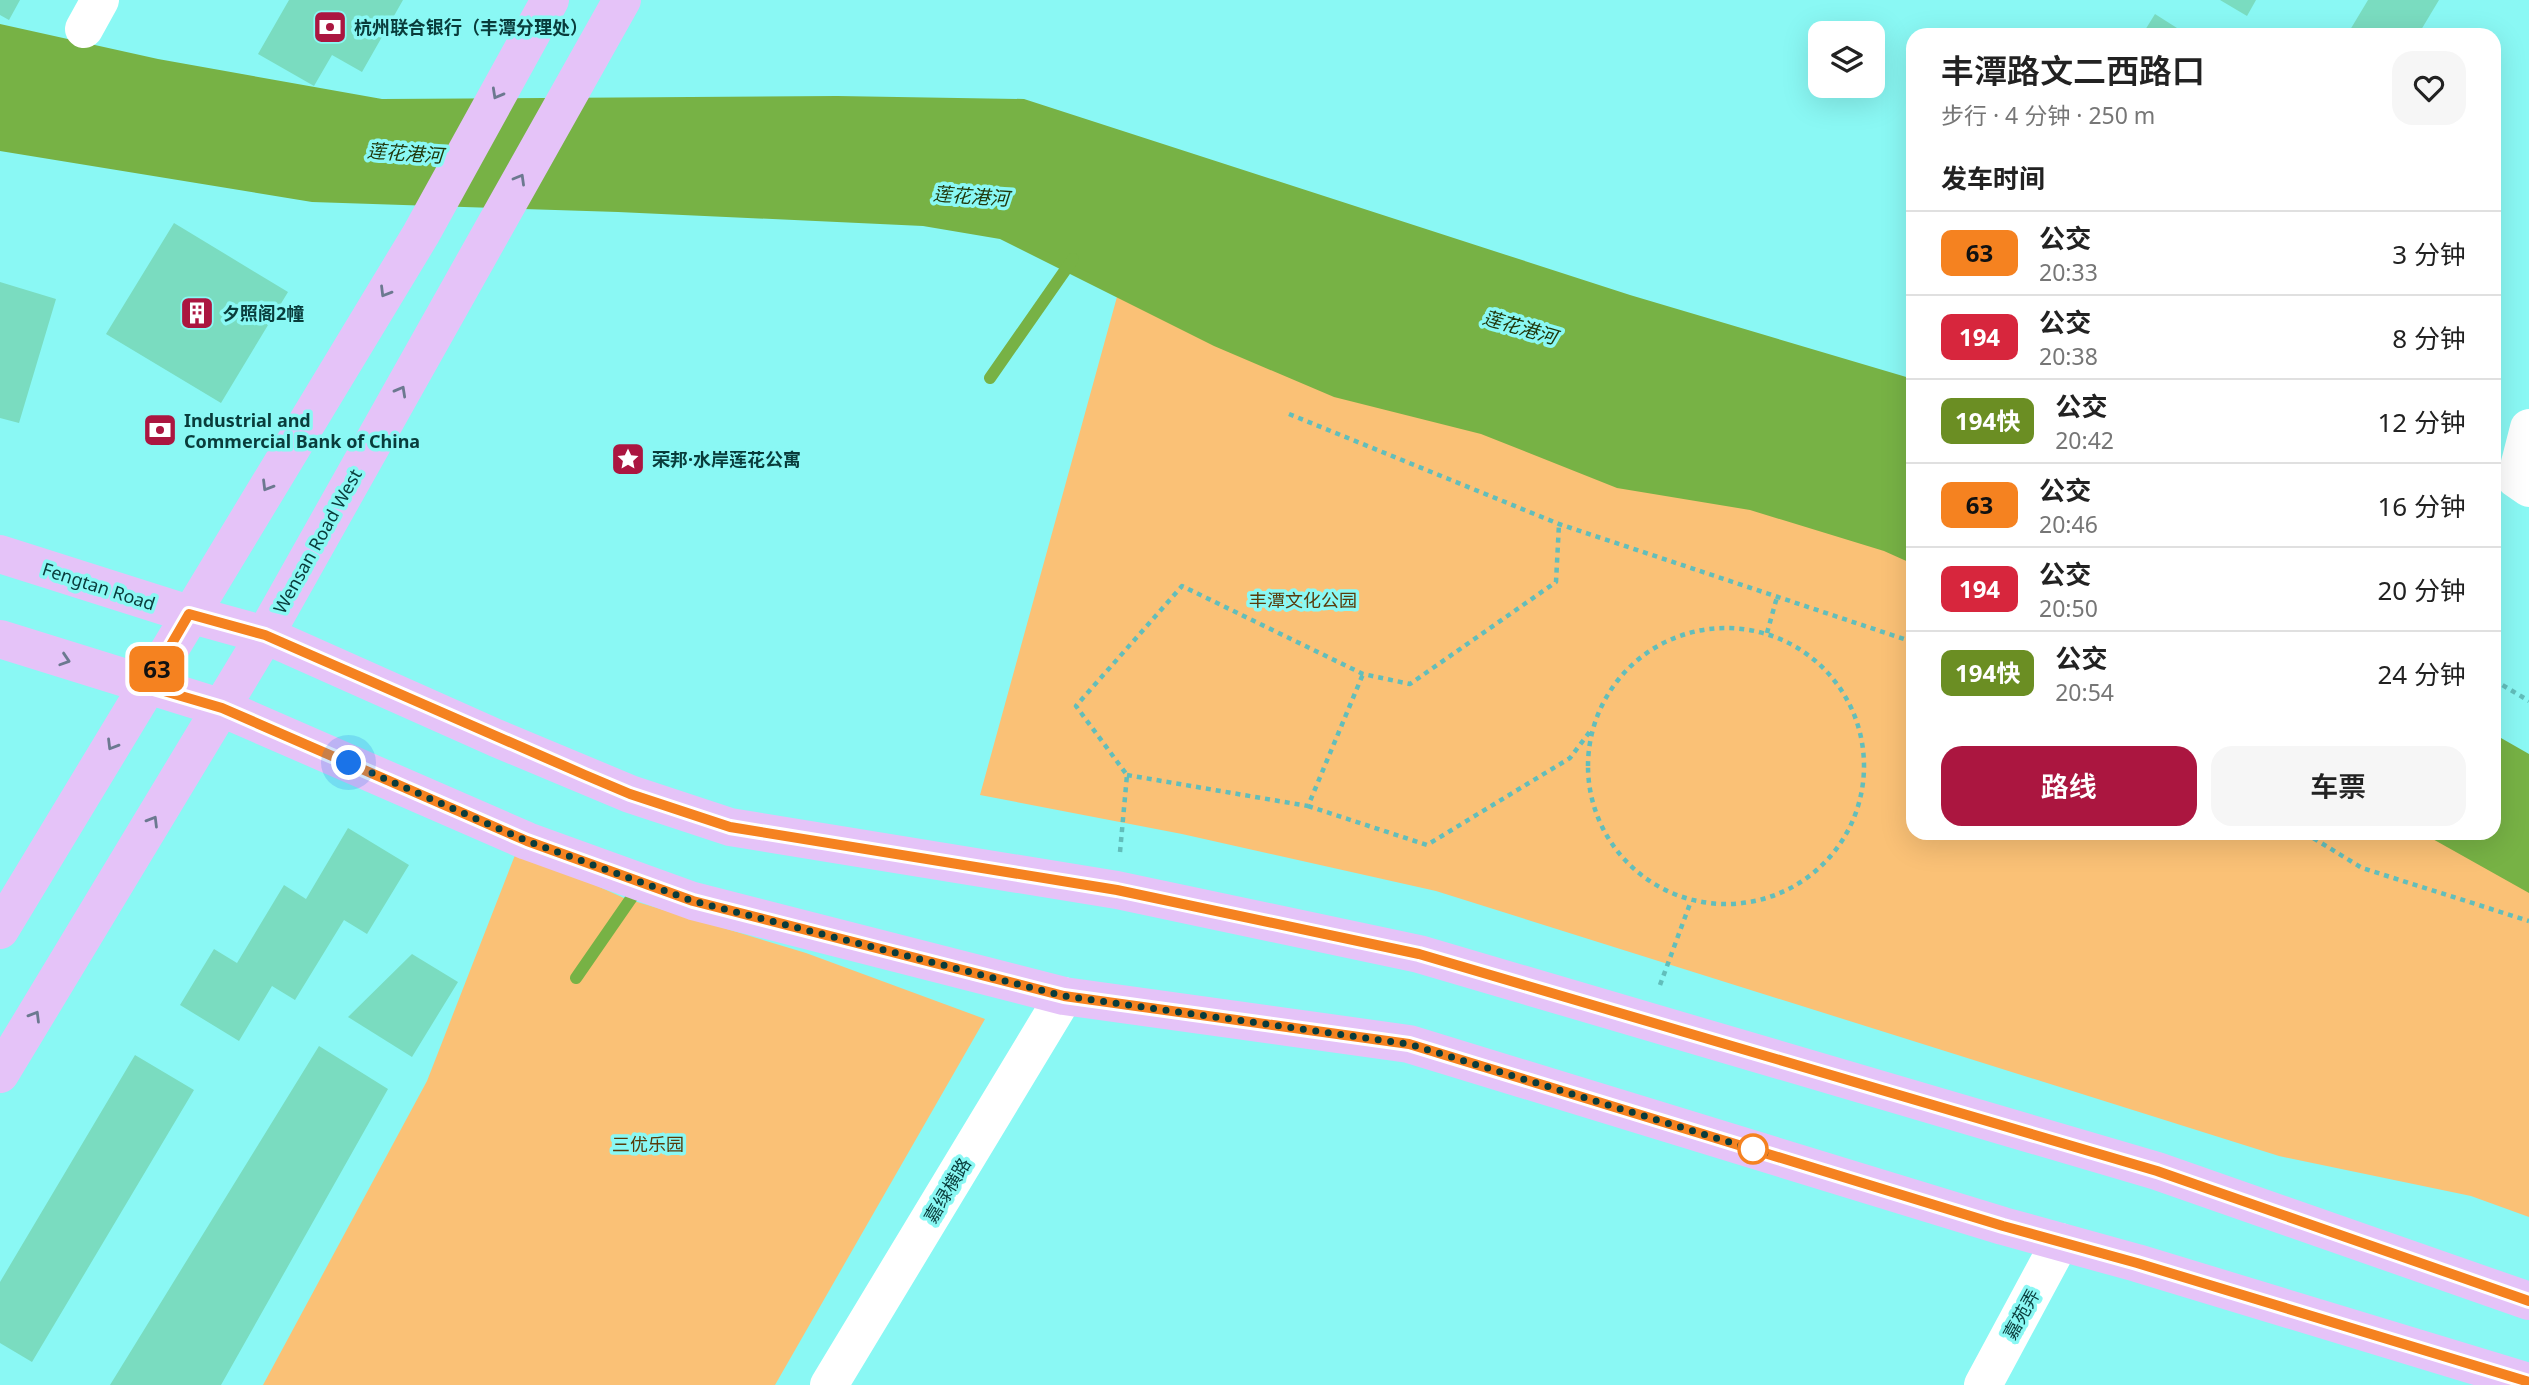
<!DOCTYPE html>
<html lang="zh">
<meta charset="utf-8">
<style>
body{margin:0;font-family:"Noto Sans","Noto Sans SC",sans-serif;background:#f6f6f6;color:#222;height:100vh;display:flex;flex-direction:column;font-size:26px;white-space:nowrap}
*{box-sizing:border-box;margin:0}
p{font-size:23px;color:#767676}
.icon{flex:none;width:38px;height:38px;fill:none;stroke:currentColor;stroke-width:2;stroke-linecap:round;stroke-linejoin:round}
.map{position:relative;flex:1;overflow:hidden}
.side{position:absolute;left:1906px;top:28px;width:595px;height:812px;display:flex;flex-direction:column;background:#fff;border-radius:21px;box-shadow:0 7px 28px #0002}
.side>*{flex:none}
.badge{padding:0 14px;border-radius:10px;font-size:24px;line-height:46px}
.fabs{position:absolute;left:1808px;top:21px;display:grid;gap:14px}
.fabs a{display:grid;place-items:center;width:77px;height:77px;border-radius:14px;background:#fff;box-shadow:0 7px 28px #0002;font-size:35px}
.you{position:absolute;width:35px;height:35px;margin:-18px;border:5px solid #fff;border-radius:50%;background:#1a73e8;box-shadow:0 0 0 10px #1a73e833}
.map>.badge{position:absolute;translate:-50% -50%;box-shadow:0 0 0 4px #fff}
h2{padding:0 35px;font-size:26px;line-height:63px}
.round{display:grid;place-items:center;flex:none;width:74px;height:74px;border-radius:21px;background:#f6f6f6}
.overview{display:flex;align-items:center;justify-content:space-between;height:119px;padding:0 35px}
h1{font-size:33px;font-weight:600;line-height:52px}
.action{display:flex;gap:14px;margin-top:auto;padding:14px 35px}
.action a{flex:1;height:80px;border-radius:21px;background:#ab1640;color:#fff;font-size:28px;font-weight:600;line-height:80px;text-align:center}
.action a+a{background:#f6f6f6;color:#222}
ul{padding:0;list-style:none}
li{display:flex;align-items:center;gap:21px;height:84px;padding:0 35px;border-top:2px solid #e0e0e0}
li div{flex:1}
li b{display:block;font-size:26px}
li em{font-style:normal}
li .badge{min-width:77px;font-weight:700;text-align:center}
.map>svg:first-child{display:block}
.green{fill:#fac176}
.water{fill:#77b245}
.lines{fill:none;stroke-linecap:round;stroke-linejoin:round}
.stream{stroke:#77b245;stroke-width:12}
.building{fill:#7adcc0}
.path{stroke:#62bebb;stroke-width:4.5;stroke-dasharray:5 5;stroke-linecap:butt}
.minor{stroke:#fff;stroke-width:38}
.major{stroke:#e5c3f8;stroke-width:38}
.oneway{stroke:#6c7990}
.line-casing{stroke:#fff;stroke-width:16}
.line{stroke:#f58220;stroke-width:10}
.walk{stroke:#093c3b;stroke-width:7;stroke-dasharray:0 12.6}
.stop-dot{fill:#fff;stroke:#f58220;stroke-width:3.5}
.labels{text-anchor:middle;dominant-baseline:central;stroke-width:7;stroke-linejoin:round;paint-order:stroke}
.poi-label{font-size:18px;font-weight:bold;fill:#093c3b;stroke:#8af8f4;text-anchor:start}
.street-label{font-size:18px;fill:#093c3b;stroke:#8af8f4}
.park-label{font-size:18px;fill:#593b0b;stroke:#8af8f4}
.water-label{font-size:19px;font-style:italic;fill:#20370b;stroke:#8af8f4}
</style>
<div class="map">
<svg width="2529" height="1385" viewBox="0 0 2529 1385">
<rect width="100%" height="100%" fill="#8af8f4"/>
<path class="green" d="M1123,275L1913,524V833H2494L2529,844V1217L2471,1196L2279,1156L1436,891L1182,834L980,795Z
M517,850L624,898L806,953L985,1019L775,1385H263L427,1081Z"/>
<path class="water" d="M0,24L158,59L382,99L837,96L1024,99L1630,295L1913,379V564L1884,551L1750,510L1617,488L1481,434L1334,397L1214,346L1000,239L923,226L618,212L312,202L0,151Z
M2494,734L2529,754V893L2422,833H2494Z"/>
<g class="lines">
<path class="stream" d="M990,378L1073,259
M576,978L639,887"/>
</g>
<path class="building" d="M0,0H20L9,20L0,15Z
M289,0H403L362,72L332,55L314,86L258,54Z
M2220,0H2256L2247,16Z
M2368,0H2439L2418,35H2347Z
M2155,14L2188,35H2142Z
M174,223L288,292L221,403L106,334Z
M0,282L56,299L19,423L0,418Z
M348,828L409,865L367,934L344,920L295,1000L272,986L239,1041L180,1005L214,949L237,963L284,885L306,899Z
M412,954L458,982L412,1057L348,1017Z
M319,1046L388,1089L221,1385H110Z
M135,1055L194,1090L32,1362L0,1343V1282Z"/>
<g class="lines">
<path class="path" d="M1289,414L1559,524L1913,642
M1588 766a138 138 0 1 1 276 0a138 138 0 1 1-276 0Z
M1767,633L1777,597
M2494,680L2529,701
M1127,775L1308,806L1363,674
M1308,806L1427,845L1570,758L1591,730
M2305,833L2362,868L2529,921
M1120,852L1127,775L1076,706L1182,586L1363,674L1410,684L1556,582L1559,524
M1660,985L1691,901"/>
<path class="minor" d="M84,29L100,0
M2529,428L2516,479L2529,488
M829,1385L1064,996
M1983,1385L2060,1242"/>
<path class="major" d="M0,554L189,614L265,635L496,738L630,794L730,827L1117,890L1419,954L2157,1171L2529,1301
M0,639L222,708L527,841L693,901L1064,996L1409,1044L2003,1226L2137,1263L2529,1382
M0,930L421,234L550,0
M0,1074L265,635L622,0"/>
</g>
<defs><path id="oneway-chevron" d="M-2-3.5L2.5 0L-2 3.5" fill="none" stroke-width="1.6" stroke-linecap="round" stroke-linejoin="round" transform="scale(1.75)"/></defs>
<g class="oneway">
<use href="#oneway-chevron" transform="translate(497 94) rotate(119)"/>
<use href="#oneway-chevron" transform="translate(520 179) rotate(-60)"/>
<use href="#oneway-chevron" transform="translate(385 292) rotate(121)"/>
<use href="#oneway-chevron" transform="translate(401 391) rotate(-61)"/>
<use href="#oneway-chevron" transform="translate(267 486) rotate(121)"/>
<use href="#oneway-chevron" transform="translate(65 660) rotate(18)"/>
<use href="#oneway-chevron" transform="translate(112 745) rotate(121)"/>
<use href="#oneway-chevron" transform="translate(153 821) rotate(-59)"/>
<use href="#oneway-chevron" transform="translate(35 1016) rotate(-59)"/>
</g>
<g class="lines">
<g class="line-casing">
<path id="line" d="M2529,1301L2157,1171L1419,954L1117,890L730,827L630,794L585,775L265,635L189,614L147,686L222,708L527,841L693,901L1064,996L1409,1044L2003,1226L2137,1263L2529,1382"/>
</g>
<use href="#line" class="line"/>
<path class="walk" d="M349,763L527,841L693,901L1064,996L1409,1044L1765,1153L1753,1149"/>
</g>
<defs>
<g id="bank-square" transform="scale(1.75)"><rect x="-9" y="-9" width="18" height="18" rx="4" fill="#ab1640" stroke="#8af8f4"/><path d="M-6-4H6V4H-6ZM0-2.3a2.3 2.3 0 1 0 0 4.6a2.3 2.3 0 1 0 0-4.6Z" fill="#fff"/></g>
<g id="building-square" transform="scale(1.75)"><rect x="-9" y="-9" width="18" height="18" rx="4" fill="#ab1640" stroke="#8af8f4"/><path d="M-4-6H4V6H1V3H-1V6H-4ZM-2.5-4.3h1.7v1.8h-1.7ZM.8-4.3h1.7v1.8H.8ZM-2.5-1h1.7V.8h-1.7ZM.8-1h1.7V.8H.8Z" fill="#fff"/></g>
<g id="sight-square" transform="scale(1.75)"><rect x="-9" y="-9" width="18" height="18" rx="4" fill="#ab1640" stroke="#8af8f4"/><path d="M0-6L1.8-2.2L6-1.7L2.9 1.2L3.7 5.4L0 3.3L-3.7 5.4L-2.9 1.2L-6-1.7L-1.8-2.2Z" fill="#fff"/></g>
</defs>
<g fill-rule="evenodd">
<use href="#bank-square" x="330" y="27"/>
<use href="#building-square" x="197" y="313"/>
<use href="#bank-square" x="160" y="430"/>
<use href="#sight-square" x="628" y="459"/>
</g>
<circle class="stop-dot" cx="1753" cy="1149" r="14"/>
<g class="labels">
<g class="poi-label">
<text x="354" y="27">杭州联合银行（丰潭分理处）</text>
<text x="222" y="313">夕照阁2幢</text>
<text x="184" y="420">Industrial and<tspan x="184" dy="21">Commercial Bank of China</tspan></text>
<text x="652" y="459">荣邦·水岸莲花公寓</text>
</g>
<g class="street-label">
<text transform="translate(317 541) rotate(-61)">Wensan Road West</text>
<text transform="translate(99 586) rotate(18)">Fengtan Road</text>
<text transform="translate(947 1190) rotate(-59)">嘉绿横路</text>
<text transform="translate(2021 1314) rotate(-61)">嘉苑弄</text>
</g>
<g class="park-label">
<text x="1303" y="600">丰潭文化公园</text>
<text x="648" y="1144">三优乐园</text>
</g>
<g class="water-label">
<text transform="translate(405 153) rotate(4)">莲花港河</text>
<text transform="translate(971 196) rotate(4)">莲花港河</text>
<text transform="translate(1520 327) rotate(16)">莲花港河</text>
</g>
</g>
</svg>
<div class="fabs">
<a><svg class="icon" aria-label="layers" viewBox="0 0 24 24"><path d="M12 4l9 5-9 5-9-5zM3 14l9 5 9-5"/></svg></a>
</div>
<div class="you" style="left:349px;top:763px"></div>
<b class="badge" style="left:157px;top:669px;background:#f58220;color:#111">63</b>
<section class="side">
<div class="overview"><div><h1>丰潭路文二西路口</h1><p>步行 · 4 分钟 · 250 m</p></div><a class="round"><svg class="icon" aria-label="heart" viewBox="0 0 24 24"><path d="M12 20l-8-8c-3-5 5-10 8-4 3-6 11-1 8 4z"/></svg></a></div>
<h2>发车时间</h2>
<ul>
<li><span class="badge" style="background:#f58220;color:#111">63</span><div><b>公交</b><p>20:33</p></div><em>3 分钟</em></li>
<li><span class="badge" style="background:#d7263d;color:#fff">194</span><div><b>公交</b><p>20:38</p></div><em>8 分钟</em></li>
<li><span class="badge" style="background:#6b8e23;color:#fff">194快</span><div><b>公交</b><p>20:42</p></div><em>12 分钟</em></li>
<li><span class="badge" style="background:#f58220;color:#111">63</span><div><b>公交</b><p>20:46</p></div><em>16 分钟</em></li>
<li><span class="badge" style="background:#d7263d;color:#fff">194</span><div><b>公交</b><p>20:50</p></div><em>20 分钟</em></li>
<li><span class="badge" style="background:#6b8e23;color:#fff">194快</span><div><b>公交</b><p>20:54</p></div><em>24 分钟</em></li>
</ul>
<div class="action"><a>路线</a><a>车票</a></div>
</section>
</div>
